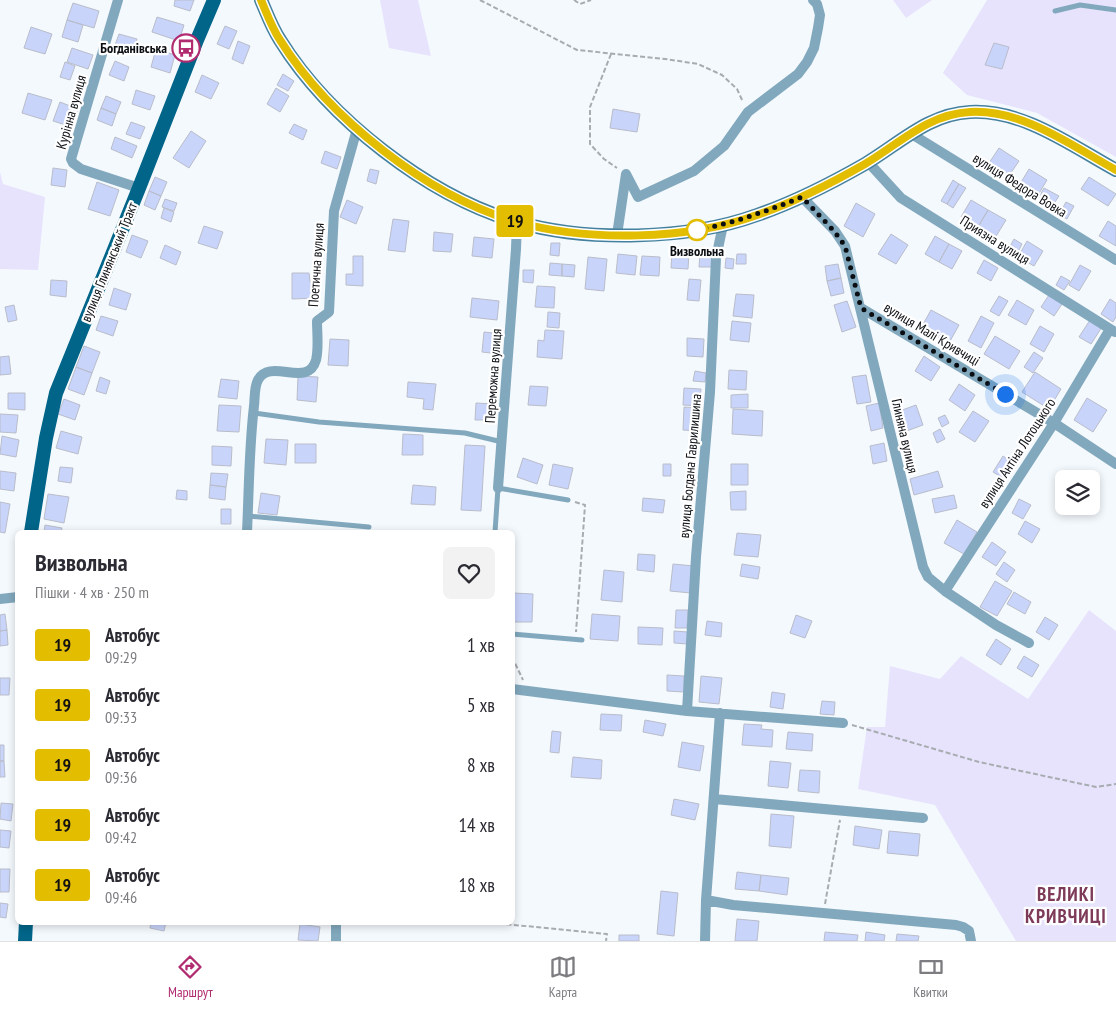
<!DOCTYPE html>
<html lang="uk">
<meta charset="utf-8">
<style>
body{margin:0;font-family:"PT Sans Narrow",sans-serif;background:#f2f2f3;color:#2b2b33;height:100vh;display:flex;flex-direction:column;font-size:19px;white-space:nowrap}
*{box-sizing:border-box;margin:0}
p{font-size:16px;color:#7c7c81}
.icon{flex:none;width:28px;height:28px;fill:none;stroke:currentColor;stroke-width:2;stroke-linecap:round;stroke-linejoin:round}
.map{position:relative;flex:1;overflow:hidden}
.details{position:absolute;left:15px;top:530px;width:500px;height:395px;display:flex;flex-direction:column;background:#fff;border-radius:8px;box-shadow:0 2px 8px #0003}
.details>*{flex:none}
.badge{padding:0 10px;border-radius:4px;font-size:18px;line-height:32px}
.controls{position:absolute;left:1055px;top:470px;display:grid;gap:10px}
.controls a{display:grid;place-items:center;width:45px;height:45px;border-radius:8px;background:#fff;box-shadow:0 2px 8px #0003;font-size:25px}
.you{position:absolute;width:25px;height:25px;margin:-12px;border:4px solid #fff;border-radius:50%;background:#1a73e8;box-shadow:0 0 0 8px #1a73e833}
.map>.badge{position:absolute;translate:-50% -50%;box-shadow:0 0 0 2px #fff}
.round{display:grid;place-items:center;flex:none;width:52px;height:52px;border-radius:8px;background:#f2f2f3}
.headline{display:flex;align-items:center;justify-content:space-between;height:85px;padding:0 20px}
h1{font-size:24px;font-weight:700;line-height:38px}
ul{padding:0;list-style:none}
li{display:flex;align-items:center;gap:15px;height:60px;padding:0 20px}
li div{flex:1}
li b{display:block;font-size:19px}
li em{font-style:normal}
li .badge{min-width:55px;font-weight:700;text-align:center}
.tabs{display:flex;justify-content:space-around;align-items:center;height:70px;border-top:1px solid #e1e1e2;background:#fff;font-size:14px;color:#7c7c81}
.tabs a{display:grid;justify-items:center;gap:2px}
.tabs .selected{color:#b02b70}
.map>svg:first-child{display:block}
.green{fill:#e7e3fd}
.building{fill:#c9d4fb;stroke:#b9bdca}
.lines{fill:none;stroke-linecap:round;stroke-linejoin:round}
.path{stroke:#a7acb0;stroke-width:2;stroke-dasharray:5 2.5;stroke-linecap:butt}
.service{stroke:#82a8bd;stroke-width:5}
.minor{stroke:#82a8bd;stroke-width:10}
.secondary{stroke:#45819f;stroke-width:14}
.primary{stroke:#006589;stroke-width:14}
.line-casing{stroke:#fff;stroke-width:11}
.line{stroke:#e3bd00;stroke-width:8}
.walk{stroke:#0a0d11;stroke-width:5;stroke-dasharray:0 9}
.stop-dot{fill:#fff;stroke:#e3bd00;stroke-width:2.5}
.labels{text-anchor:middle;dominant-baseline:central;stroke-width:4.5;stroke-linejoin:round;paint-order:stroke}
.poi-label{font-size:14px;font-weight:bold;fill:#0a0d11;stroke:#fff;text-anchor:end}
.street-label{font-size:14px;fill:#0a0d11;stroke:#fff}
.stop-label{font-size:14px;font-weight:bold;fill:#0a0d11;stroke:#fff}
.district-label{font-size:19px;font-weight:bold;letter-spacing:1px;fill:#7e3b59;stroke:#fff}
</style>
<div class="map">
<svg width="1116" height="941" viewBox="0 0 1116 941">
<rect width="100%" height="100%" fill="#f4f9fd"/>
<path class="green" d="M380,0H418L431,56L389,48Z
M893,0H932L906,18Z
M987,0H1116V157L1037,113L967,95L943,73Z
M0,172L3,184L45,197L38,270L0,269Z
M1089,610L1116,631V941H1016L935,805L858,789L867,727H885L890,666L940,679L961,656L1028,699Z"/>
<path class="building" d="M175,0H194L190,11L174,6Z
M73,3L99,11L94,28L67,20Z
M157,17L184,25L179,41L152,32Z
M67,20L83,25L78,42L62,37Z
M225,26L237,31L229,49L217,44Z
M31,27L52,34L45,54L24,48Z
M119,34L137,39L134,51L115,45Z
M238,41L250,46L243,64L232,59Z
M994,43L1009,47L1002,69L985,65Z
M72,48L93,55L88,69L67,62Z
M156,49L175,55L170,73L151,67Z
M115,61L129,67L124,81L109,75Z
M65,62L75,66L70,80L60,77Z
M283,74L294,81L288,91L277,85Z
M202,75L219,83L211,99L195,92Z
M276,88L289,96L280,112L267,104Z
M136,90L155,96L150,110L132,104Z
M28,93L52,100L45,120L22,113Z
M106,96L121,102L116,114L101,108Z
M60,102L78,109L72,127L53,121Z
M101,108L116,114L112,126L97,120Z
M613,109L640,114L637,132L610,128Z
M131,122L145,127L140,139L126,134Z
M294,124L307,130L303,140L289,133Z
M191,131L206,141L189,168L173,158Z
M115,137L137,146L132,158L111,149Z
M999,148L1019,161L1006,180L987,166Z
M325,151L341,157L337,169L321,163Z
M53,168L67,170L65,187L51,185Z
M370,169L379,171L376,184L367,181Z
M1029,169L1047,180L1035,200L1017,189Z
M155,177L167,182L161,196L149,191Z
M1089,177L1116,194L1108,206L1081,189Z
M953,180L959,184L947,204L941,201Z
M97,182L119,190L110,216L88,209Z
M959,184L966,188L953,208L947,204Z
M1044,188L1059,196L1053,205L1039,197Z
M149,191L161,196L155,210L144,205Z
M165,199L177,203L174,211L162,207Z
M347,200L363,207L356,224L340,217Z
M971,200L988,210L978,227L961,217Z
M1066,202L1074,206L1067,219L1059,215Z
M856,203L875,214L863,237L844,226Z
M164,208L174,212L171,222L161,218Z
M988,210L1006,220L995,238L978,227Z
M393,219L409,221L405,252L388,250Z
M1108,221L1116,226V246L1099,236Z
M204,226L223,232L217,249L198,243Z
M434,232L453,234L451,252L433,251Z
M891,234L908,245L896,264L878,254Z
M132,235L148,241L141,258L126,252Z
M935,236L949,244L939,262L925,254Z
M474,237L494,239L492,258L472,256Z
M1014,239L1022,244L1015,258L1006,254Z
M1027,241L1043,251L1034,266L1018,257Z
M551,243H560L559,256L550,255Z
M949,244L962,251L952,269L939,262Z
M165,245L181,252L176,265L160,258Z
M672,252L689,253L688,269L671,268Z
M618,254L637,256L635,275L616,273Z
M700,254L713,255L712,267H699Z
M737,254H746V264H736Z
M353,256H363V286L346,285V274H353Z
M642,256L660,257L659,276L640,275Z
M588,257L607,259L604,291L585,289Z
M726,258L734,259L733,269L725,268Z
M984,260L998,268L991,281L977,273Z
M550,263L562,264V276L549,275Z
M562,264L575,265L574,277L562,276Z
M838,264L841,278L827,281L825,266Z
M1080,265L1091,271L1079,291L1069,285Z
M523,270H534L533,283L523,282Z
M292,273H309L310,282H318V298L292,299Z
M1061,276L1070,281L1064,290L1056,285Z
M841,278L844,293L831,296L827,281Z
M689,279L701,280L699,301L687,300Z
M51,280L67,281L66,297L50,295Z
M537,286L555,287L554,308L535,307Z
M114,288L131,294L126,310L109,305Z
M736,294L754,295L752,318L733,316Z
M1049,295L1062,304L1054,316L1041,307Z
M999,296L1008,301L999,316L990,311Z
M472,298L499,301L497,320L470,317Z
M1110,299L1116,303V317L1113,322L1101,314Z
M1017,300L1034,310L1026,325L1008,315Z
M847,301L856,327L842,332L834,305Z
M14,305L17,320L8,322L5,307Z
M931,310L959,325L949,343L921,328Z
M548,312L560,313L559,328L547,327Z
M101,316L118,321L113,336L96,330Z
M981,316L994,323L981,348L968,341Z
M1090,320L1102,327L1091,344L1079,337Z
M732,321L751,323L749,342L730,340Z
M1040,326L1054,334L1044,352L1030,344Z
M545,330L564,331L562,359L537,357L538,340L544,341Z
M484,332L502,334L499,354L482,352Z
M995,336L1020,351L1009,369L984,354Z
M687,338L704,339L703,357L687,356Z
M330,339L349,340L348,366L328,365Z
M84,346L100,352L92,373L76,367Z
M1034,352L1043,358L1033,373L1024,367Z
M9,356L11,374L0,375V357Z
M924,356L940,367L931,381L915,371Z
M76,367L92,373L84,395L68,389Z
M729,370L747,371L746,390L728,389Z
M695,371L706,373L705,382L693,381Z
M1035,372L1061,389L1049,409L1022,392Z
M866,375L871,402L857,404L852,377Z
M298,376L318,377L316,402L297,400Z
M100,377L110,381L106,394L96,391Z
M221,379L239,381L237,399L218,397Z
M408,382L436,384L433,410L423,409L424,399L407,397Z
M959,384L975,395L965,411L949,400Z
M530,386L548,387L546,406L528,405Z
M684,388L701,389L700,406L683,405Z
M8,393H25V410L8,409Z
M748,394V408H731V395Z
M1087,398L1107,410L1093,432L1074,420Z
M64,399L80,405L75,420L58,414Z
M476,403L494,404V420H475Z
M879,403L883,428L871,431L866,406Z
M219,405L241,406L239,432L217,431Z
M916,405L923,425L901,433L894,413Z
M684,407L699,408L698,431L683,430Z
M733,409L763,411L762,436L732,434Z
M973,411L989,421L975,442L959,432Z
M0,414L18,415L16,433L0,432Z
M945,415L949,423L942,427L938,418Z
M940,429L945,439L937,443L933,433Z
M61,431L82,437L78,454L56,448Z
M403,434L423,435V455H402Z
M2,436L19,440L16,457L0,454Z
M266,439L288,440L286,465L264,463Z
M884,443L887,461L873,464L870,446Z
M295,444H316V463H295Z
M465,445L485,446L481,511L461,510Z
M212,446L232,447L231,466L212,465Z
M1003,456L1016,465L1006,480L993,472Z
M523,458L543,465L537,484L517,477Z
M553,464L573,468L568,489L549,485Z
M663,464H671V476H663Z
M731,464H748V485H731Z
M60,467L73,468L71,483L58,481Z
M0,471L16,473L14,491L0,489Z
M938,471L943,487L914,495L910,479Z
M211,473L228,474L226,487L210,485Z
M210,485L226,487L225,500L209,498Z
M413,485L436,487L435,505L411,504Z
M177,490L187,491V500L176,499Z
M746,491V510H731L730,492Z
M261,493L280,496L277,515L258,513Z
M48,494L69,497L64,523L44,519Z
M954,495L957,508L935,513L932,499Z
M643,498L665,500L663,513L642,511Z
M1019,499L1031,505L1023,519L1012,513Z
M0,502L10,504L5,533L0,532Z
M221,509H231V524H221Z
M957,520L977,532L964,554L944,543Z
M1025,521L1040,529L1032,543L1018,534Z
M45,525L62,528L61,532H44Z
M737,533L761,535L758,557L734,555Z
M992,542L1006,552L996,566L982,557Z
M638,554L655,555L654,572L637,570Z
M1004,562L1015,570L1007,582L996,574Z
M673,564L694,566L691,593L670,591Z
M742,564L760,567L758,579L740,576Z
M604,570L624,572L622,602L601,600Z
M995,581L1012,591L997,616L980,607Z
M1014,592L1031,602L1025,614L1007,604Z
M514,593L533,594L532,622H513Z
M676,610H688L687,628H675Z
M5,614L7,630L0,631V615Z
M592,614L620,616L618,641L590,639Z
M796,615L812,621L805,638L790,633Z
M1045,617L1058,625L1049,640L1036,632Z
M707,621L722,623L721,637L705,635Z
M638,627L663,628L662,645L638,644Z
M7,630L8,645L0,646V631Z
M674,631L688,632L687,644L674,643Z
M996,639L1011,649L1001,665L986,655Z
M1024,656L1039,665L1032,677L1017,668Z
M667,675L684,676V692L667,691Z
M701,676L722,678L719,704L699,702Z
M0,678H10L9,695H0Z
M772,692L785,694L783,709L770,707Z
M822,701L835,702L834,715L820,714Z
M601,714L622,715L621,731L600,730Z
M645,720L666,724L663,736L643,732Z
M744,724L762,725L761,729L773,730L772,747L742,745Z
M552,731L561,732L559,753L550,752Z
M788,732L813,734L812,751L786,749Z
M682,742L704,746L700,771L678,767Z
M0,745H4V761H0Z
M573,757L602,760L601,779L571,777Z
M0,761H4L5,777H0Z
M770,761L791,763L788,788L768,786Z
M800,770L820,771L819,793L798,791Z
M674,799L699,804L695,820L671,815Z
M1,803L13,804L11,821L0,819Z
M771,814L794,816L791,848L769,846Z
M855,826L882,830L879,849L853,845Z
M0,830L11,831L9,848L0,847Z
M889,831L920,834L918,856L887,853Z
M0,869H10L9,892H0Z
M737,872L761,875L759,891L735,889Z
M761,875L789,878L787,895L759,891Z
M661,891L678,893L674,936L657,934Z
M0,903L8,904L6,918L0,917Z
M737,919L759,921L757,941H735Z
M151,922H166L164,931L150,928Z
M300,924L320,927L318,941L298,940Z
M825,932L858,935L857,941H824Z
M866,932L885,935L884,941H865Z
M897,934L919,936L918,941H896Z
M619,935H639V941H619Z"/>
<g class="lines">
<path class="path" d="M480,0L577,50L665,59L698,64L722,75L737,89L743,102
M574,0L580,4L591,0
M611,54L590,107V144L604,159L617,168
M575,502L585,505L576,632
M17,588L18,567
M17,607L18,615
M512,657L523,680
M852,725L979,762L1096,787L1116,784
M825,904L840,820
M484,922L607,934L606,941"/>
<path class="service" d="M1055,11L1080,5L1116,10
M254,413L319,422L465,433L502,442
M248,516L369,527
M495,532L498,488L568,500
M512,634L582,640"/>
<path class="minor" d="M118,0L71,159L73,163L81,169L139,188
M910,133L1116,260
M868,162L901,198L1115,332
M802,197L835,231L845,246L923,567L928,577L945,591L996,625L1029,643
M617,235L626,174L638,197L694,171L724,146L748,112L798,74L807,62L814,48L818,28L820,15L817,4L813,0
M861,308L1054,423L1116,464
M498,488L516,249L517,222
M247,532C249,490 249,448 254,406C255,398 254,387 258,380C270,357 308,389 316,360C319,348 317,333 317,321L329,312L334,211L357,129
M945,591L1054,423L1110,329
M0,599L18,597
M512,689L687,711L843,723
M687,711L696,557L710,392L716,258L723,225
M714,799L923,818
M706,900L733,905L956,925L963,927L969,931L971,941
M336,922V941
M705,941L706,900L720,713"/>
<path class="secondary" d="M261,0C267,14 272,28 280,40C329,119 428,196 517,222C587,242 688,240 757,215C795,202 830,184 865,164C899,144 928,114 970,112C1023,109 1072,146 1116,170"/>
<path class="primary" d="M31,532L46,438L56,393L139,188L197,40L214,0
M25,941L26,922"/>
</g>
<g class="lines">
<g class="line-casing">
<path id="line" d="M261,0C267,14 272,28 280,40C329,118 427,196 517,222C588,242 688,240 757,215C795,202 830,184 865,164C899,144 928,114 970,112C1023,109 1072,146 1116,170"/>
</g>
<use href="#line" class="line"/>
<path class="walk" d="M697,230C734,223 767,211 802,197L834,231L845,246L861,308L1005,394"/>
</g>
<defs>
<g id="bus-ring" transform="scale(1.4375)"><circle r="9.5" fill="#fff" stroke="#b02b70" stroke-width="1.5"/><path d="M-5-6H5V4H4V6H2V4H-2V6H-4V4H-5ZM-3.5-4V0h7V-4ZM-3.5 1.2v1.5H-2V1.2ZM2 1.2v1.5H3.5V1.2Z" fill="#b02b70"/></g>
</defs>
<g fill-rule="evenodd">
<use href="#bus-ring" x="186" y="48"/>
</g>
<circle class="stop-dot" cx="697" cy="230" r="10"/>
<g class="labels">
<g class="poi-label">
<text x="167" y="48">Богданівська</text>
</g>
<g class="street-label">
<text transform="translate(71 112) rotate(-74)">Курінна вулиця</text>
<text transform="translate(1020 185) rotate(32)">вулиця Федора Вовка</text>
<text transform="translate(995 240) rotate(32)">Приязна вулиця</text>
<text transform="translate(109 262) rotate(-68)">вулиця Глинянський Тракт</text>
<text transform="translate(316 265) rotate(-86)">Поетична вулиця</text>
<text transform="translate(932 334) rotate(31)">вулиця Малі Кривчиці</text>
<text transform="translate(493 376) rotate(-86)">Переможна вулиця</text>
<text transform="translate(905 436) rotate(77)">Глиняна вулиця</text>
<text transform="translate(1017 453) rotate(-57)">вулиця Антіна Лотоцького</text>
<text transform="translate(690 466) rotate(-85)">вулиця Богдана Гаврилишина</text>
</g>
<g class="stop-label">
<text x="697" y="251">Визвольна</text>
</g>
<g class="district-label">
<text x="1066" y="894">ВЕЛИКІ<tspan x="1066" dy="22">КРИВЧИЦІ</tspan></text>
</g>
</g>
</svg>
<div class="controls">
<a><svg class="icon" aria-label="layers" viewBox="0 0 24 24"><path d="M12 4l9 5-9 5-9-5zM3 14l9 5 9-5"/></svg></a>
</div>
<div class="you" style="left:1005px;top:394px"></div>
<b class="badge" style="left:515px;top:221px;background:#e3bd00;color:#111">19</b>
<section class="details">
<div class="headline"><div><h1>Визвольна</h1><p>Пішки · 4 хв · 250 m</p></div><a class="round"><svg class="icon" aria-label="heart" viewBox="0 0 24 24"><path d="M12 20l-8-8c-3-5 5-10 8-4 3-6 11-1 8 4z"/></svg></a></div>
<ul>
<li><span class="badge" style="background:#e3bd00;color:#111">19</span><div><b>Автобус</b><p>09:29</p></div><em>1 хв</em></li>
<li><span class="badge" style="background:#e3bd00;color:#111">19</span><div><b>Автобус</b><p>09:33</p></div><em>5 хв</em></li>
<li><span class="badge" style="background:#e3bd00;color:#111">19</span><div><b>Автобус</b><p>09:36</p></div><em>8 хв</em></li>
<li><span class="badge" style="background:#e3bd00;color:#111">19</span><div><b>Автобус</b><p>09:42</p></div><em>14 хв</em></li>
<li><span class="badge" style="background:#e3bd00;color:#111">19</span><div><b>Автобус</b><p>09:46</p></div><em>18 хв</em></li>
</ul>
</section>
</div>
<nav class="tabs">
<a class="selected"><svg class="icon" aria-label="directions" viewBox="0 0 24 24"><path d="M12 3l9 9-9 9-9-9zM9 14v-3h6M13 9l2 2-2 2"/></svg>Маршрут</a>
<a><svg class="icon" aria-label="map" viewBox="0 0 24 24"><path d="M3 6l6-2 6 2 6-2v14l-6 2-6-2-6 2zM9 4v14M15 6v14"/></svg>Карта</a>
<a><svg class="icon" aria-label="tickets" viewBox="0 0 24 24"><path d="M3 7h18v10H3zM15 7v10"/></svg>Квитки</a>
</nav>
